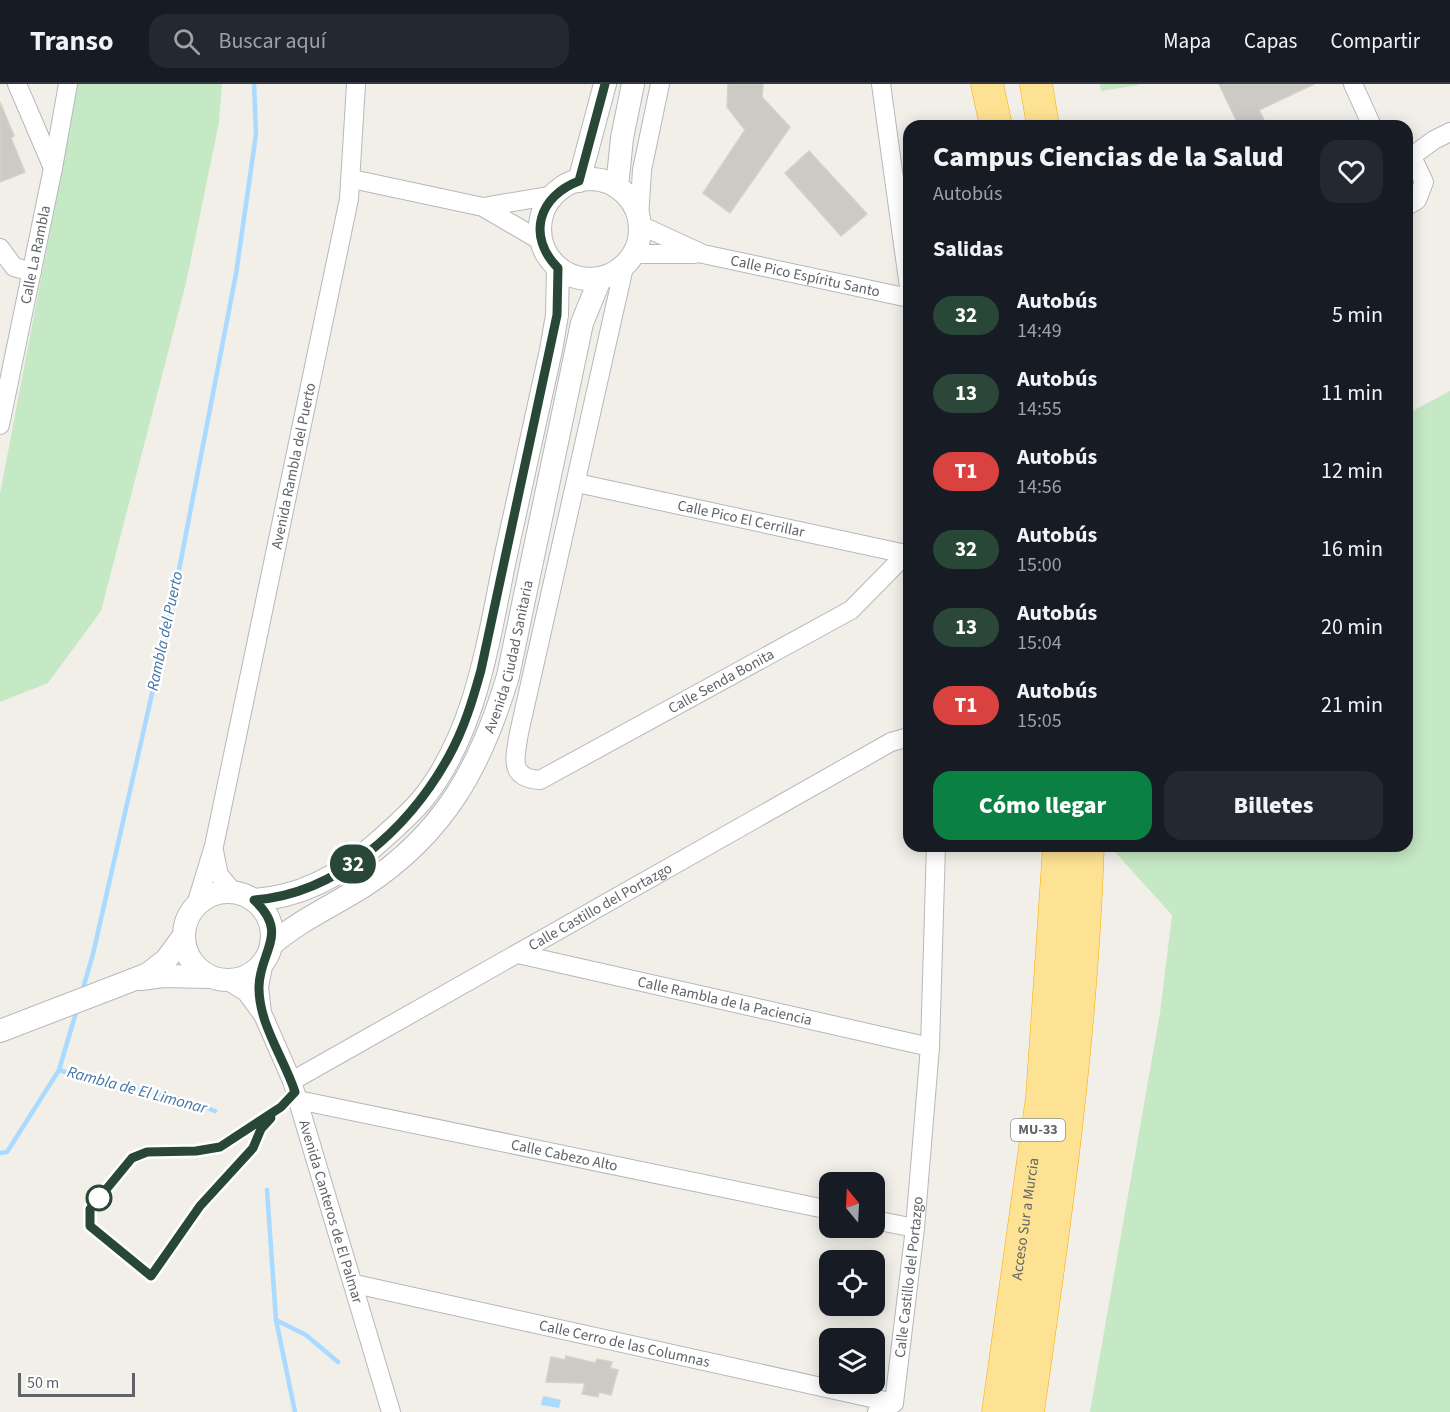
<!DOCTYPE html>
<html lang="es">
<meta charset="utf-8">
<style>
body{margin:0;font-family:"Source Sans 3",sans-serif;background:#242831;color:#f1f3f6;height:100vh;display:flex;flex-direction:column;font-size:22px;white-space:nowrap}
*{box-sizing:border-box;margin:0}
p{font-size:20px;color:#9ea1a6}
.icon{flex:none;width:33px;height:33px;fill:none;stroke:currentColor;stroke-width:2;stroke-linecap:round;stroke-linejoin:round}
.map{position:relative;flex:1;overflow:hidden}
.side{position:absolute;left:903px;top:36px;width:510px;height:732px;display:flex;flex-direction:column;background:#171b24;border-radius:18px;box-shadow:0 3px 15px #0003}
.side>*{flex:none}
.badge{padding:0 12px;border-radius:20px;font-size:21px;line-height:39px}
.needle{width:39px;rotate:342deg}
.buttons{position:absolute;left:819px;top:1088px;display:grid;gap:12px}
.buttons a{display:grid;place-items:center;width:66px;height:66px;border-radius:12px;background:#171b24;box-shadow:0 3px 15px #0003;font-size:30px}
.scale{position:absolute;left:18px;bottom:15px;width:117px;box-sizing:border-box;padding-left:6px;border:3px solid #5f6368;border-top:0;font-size:16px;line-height:21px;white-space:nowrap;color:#5f6368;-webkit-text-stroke:4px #fff;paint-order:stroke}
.map>.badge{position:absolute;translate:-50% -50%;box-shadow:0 0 0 3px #fff}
h2{padding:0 30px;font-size:22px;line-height:54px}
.round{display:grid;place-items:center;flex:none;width:63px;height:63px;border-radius:18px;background:#242831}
.headline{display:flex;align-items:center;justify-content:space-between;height:102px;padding:0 30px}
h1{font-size:28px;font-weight:800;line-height:45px}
.action{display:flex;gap:12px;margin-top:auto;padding:12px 30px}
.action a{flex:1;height:69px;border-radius:18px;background:#0b8043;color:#fff;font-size:24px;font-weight:800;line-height:69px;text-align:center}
.action a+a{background:#242831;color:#f1f3f6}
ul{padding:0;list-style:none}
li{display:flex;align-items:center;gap:18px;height:78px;padding:0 30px}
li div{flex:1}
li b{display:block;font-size:22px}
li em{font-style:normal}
li .badge{min-width:66px;font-weight:700;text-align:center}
header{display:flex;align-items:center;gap:36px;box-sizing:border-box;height:84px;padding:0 30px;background:#171b24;border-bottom:2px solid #363941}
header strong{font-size:28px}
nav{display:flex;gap:33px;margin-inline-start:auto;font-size:21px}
.search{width:420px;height:54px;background:#242831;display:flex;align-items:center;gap:15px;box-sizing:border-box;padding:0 21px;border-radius:18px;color:#9ea1a6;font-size:22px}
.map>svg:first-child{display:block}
.green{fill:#c5e8c5}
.water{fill:#aadaff}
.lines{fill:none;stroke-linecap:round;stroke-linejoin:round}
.stream{stroke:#aadaff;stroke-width:4.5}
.building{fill:#cccac5;stroke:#d6d1c6;stroke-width:1.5}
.minor-casing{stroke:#b5b8bc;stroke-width:20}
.tertiary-casing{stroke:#b5b8bc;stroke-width:24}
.motorway-casing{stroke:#f9ab00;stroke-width:33}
.minor{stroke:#fff;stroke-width:18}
.tertiary{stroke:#fff;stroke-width:22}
.motorway{stroke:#fde293;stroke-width:32}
.line-casing{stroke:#fff;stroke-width:14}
.line{stroke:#294737;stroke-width:9}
.stop-dot{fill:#fff;stroke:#294737;stroke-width:3}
.labels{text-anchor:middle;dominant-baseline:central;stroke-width:5;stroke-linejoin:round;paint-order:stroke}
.shield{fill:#fff;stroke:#8f9295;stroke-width:1.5}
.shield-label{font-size:14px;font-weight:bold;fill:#5f6368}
.street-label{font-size:15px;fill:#5f6368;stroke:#fff}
.water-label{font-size:16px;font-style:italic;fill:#4174aa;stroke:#fff}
</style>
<header>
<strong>Transo</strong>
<div class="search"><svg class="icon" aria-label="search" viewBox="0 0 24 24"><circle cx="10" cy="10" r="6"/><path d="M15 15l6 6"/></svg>Buscar aquí</div>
<nav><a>Mapa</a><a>Capas</a><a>Compartir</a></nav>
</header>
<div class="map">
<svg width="1450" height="1328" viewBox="0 0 1450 1328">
<rect width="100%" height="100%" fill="#f1efe8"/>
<path class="green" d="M78,0H222L219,38L186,199L101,527L48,599L0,618V410Z
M1100,0H1139V1L1101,7Z
M1450,307V1328H1090L1160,929L1172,831L1115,768V762H1407V330Z"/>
<path class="water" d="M543,1312L561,1316L559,1324L541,1321Z"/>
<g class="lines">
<path class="stream" d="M82,908L93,870L173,517L236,190L256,50L254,0
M59,986C110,1003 165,1007 215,1027
M0,1069L7,1068L59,986L77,925
M267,1106L276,1236L295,1328
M276,1236L306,1251L338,1278"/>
</g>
<path class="building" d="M728,0H763L762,13L790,43L730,129L703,109L745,46L727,23Z
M1219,0H1314L1259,26L1267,42H1239Z
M0,18L14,52L11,54L25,88L0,98Z
M809,67L867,130L841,152L785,89Z
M566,1272L595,1279L597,1275L612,1278L610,1284L618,1286L611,1311L599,1308L598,1313L582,1310L585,1299L546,1298L551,1273L565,1276Z"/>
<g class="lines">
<g class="minor-casing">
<g id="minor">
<path d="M17,0L53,84"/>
<path d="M881,0L909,203"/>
<path d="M1353,0L1372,42"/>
<path d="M1407,75L1416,81L1424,98L1417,116L1407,122"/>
<path d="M1408,75L1434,56L1450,48"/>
<path d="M352,95L483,123L541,157"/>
<path d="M483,123L554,111"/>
<path d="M639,135L642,86L660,0"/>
<path id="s1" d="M640,141L703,170L909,214"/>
<path d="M0,164L14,183L32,188"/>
<path d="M634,170H695"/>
<path id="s2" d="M624,183L519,649C515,674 508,694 540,696L851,526L909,467"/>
<path id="s3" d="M0,341L53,84L68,0"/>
<path id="s4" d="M577,399L906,470"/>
<path d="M214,767L219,791L234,809"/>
<path id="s5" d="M196,821L214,762L349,115L356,0"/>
<path id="s6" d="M518,870L930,963"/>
<path id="s7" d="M228,897L246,908L263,931L292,997L391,1328"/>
<path d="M262,929L259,903L264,877"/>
<path id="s8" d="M292,997L891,658L909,653"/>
<path id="s9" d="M298,1016L830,1126"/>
<path d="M874,1136L915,1144"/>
<path id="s10" d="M355,1200L894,1319"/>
<path id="s11" d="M877,1328L894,1319L915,1144L930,963L936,762"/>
</g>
</g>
<g class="tertiary-casing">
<g id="tertiary">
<circle cx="590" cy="145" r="50"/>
<path d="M579,97L605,0"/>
<path d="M617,103L622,54L633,0"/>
<circle cx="228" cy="852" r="44"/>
<path d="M254,816C301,813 340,792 375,761C391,747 407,733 421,717C478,648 489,550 507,466C522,399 536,333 551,266L557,231L558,184"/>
<path id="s12" d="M271,861C300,836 332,822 364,802C445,749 481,682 508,592L582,239L600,195"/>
<path d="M141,895L163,892L209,893"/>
<path d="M0,947L148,890L166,876L183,853"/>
</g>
</g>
<g class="motorway-casing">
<g id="motorway">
<path d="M987,0L996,42"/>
<path d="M1036,0L1043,42"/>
<path id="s13" d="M998,1328L1042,1013L1059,762"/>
<path d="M1028,1328C1055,1140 1082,952 1088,762"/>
</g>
</g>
<use href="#minor" class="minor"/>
<use href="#tertiary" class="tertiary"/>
<use href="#motorway" class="motorway"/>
</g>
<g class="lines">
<g class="line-casing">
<path id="line" d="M271,1034L261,1045L253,1064L200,1122L151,1192L90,1142V1125L132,1074L147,1068L196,1067L220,1063L281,1023L295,1008C284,974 258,939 259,902C260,867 290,849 254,816C338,810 410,743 449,672C464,645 473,615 481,586L557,231L558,184C526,152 539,112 579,97L605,0"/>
</g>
<use href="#line" class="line"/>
</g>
<circle class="stop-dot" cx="99" cy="1114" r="12"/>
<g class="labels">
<rect class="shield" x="1011" y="1035" width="54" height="22" rx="4.5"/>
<g class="shield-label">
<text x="1038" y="1046">MU-33</text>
</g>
<g class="street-label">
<text stroke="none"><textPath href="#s3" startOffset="174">Calle La Rambla</textPath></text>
<text stroke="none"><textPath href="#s1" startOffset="174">Calle Pico Espíritu Santo</textPath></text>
<text stroke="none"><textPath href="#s5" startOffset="450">Avenida Rambla del Puerto</textPath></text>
<text stroke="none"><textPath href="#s4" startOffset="168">Calle Pico El Cerrillar</textPath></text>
<text stroke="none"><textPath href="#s12" startOffset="390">Avenida Ciudad Sanitaria</textPath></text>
<text stroke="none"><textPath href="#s2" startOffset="747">Calle Senda Bonita</textPath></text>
<text stroke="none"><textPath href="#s8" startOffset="354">Calle Castillo del Portazgo</textPath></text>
<text stroke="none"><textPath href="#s6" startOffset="212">Calle Rambla de la Paciencia</textPath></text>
<text stroke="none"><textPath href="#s9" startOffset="272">Calle Cabezo Alto</textPath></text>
<text stroke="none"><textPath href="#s7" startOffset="258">Avenida Canteros de El Palmar</textPath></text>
<text stroke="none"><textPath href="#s13" startOffset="195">Acceso Sur a Murcia</textPath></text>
<text stroke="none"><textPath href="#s11" startOffset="146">Calle Castillo del Portazgo</textPath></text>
<text stroke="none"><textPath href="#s10" startOffset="276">Calle Cerro de las Columnas</textPath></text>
</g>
<g class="water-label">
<text transform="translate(165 547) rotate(-78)">Rambla del Puerto</text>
<text transform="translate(137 1006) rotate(15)">Rambla de El Limonar</text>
</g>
</g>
</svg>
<div class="buttons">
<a><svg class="needle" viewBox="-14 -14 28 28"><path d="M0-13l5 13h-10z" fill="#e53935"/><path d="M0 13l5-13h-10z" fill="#9ea1a6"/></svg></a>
<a><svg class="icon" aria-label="locate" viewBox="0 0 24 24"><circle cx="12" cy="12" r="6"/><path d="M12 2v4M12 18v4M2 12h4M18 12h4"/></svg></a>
<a><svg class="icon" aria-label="layers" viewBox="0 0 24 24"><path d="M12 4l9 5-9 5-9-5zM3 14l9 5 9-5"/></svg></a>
</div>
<div class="scale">50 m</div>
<b class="badge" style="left:353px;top:780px;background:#294737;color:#fff">32</b>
<section class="side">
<div class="headline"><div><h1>Campus Ciencias de la Salud</h1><p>Autobús</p></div><a class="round"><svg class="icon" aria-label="heart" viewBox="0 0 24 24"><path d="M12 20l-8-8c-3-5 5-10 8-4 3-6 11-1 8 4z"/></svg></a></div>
<h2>Salidas</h2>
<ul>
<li><span class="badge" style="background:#294737;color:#fff">32</span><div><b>Autobús</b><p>14:49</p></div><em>5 min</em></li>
<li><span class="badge" style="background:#2a4739;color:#fff">13</span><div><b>Autobús</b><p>14:55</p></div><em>11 min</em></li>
<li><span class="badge" style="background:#da4240;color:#fff">T1</span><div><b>Autobús</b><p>14:56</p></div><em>12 min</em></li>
<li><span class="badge" style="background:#294737;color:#fff">32</span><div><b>Autobús</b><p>15:00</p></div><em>16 min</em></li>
<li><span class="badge" style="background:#2a4739;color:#fff">13</span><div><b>Autobús</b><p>15:04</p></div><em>20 min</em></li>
<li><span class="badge" style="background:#da4240;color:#fff">T1</span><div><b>Autobús</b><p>15:05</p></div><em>21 min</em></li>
</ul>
<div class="action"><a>Cómo llegar</a><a>Billetes</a></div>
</section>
</div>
